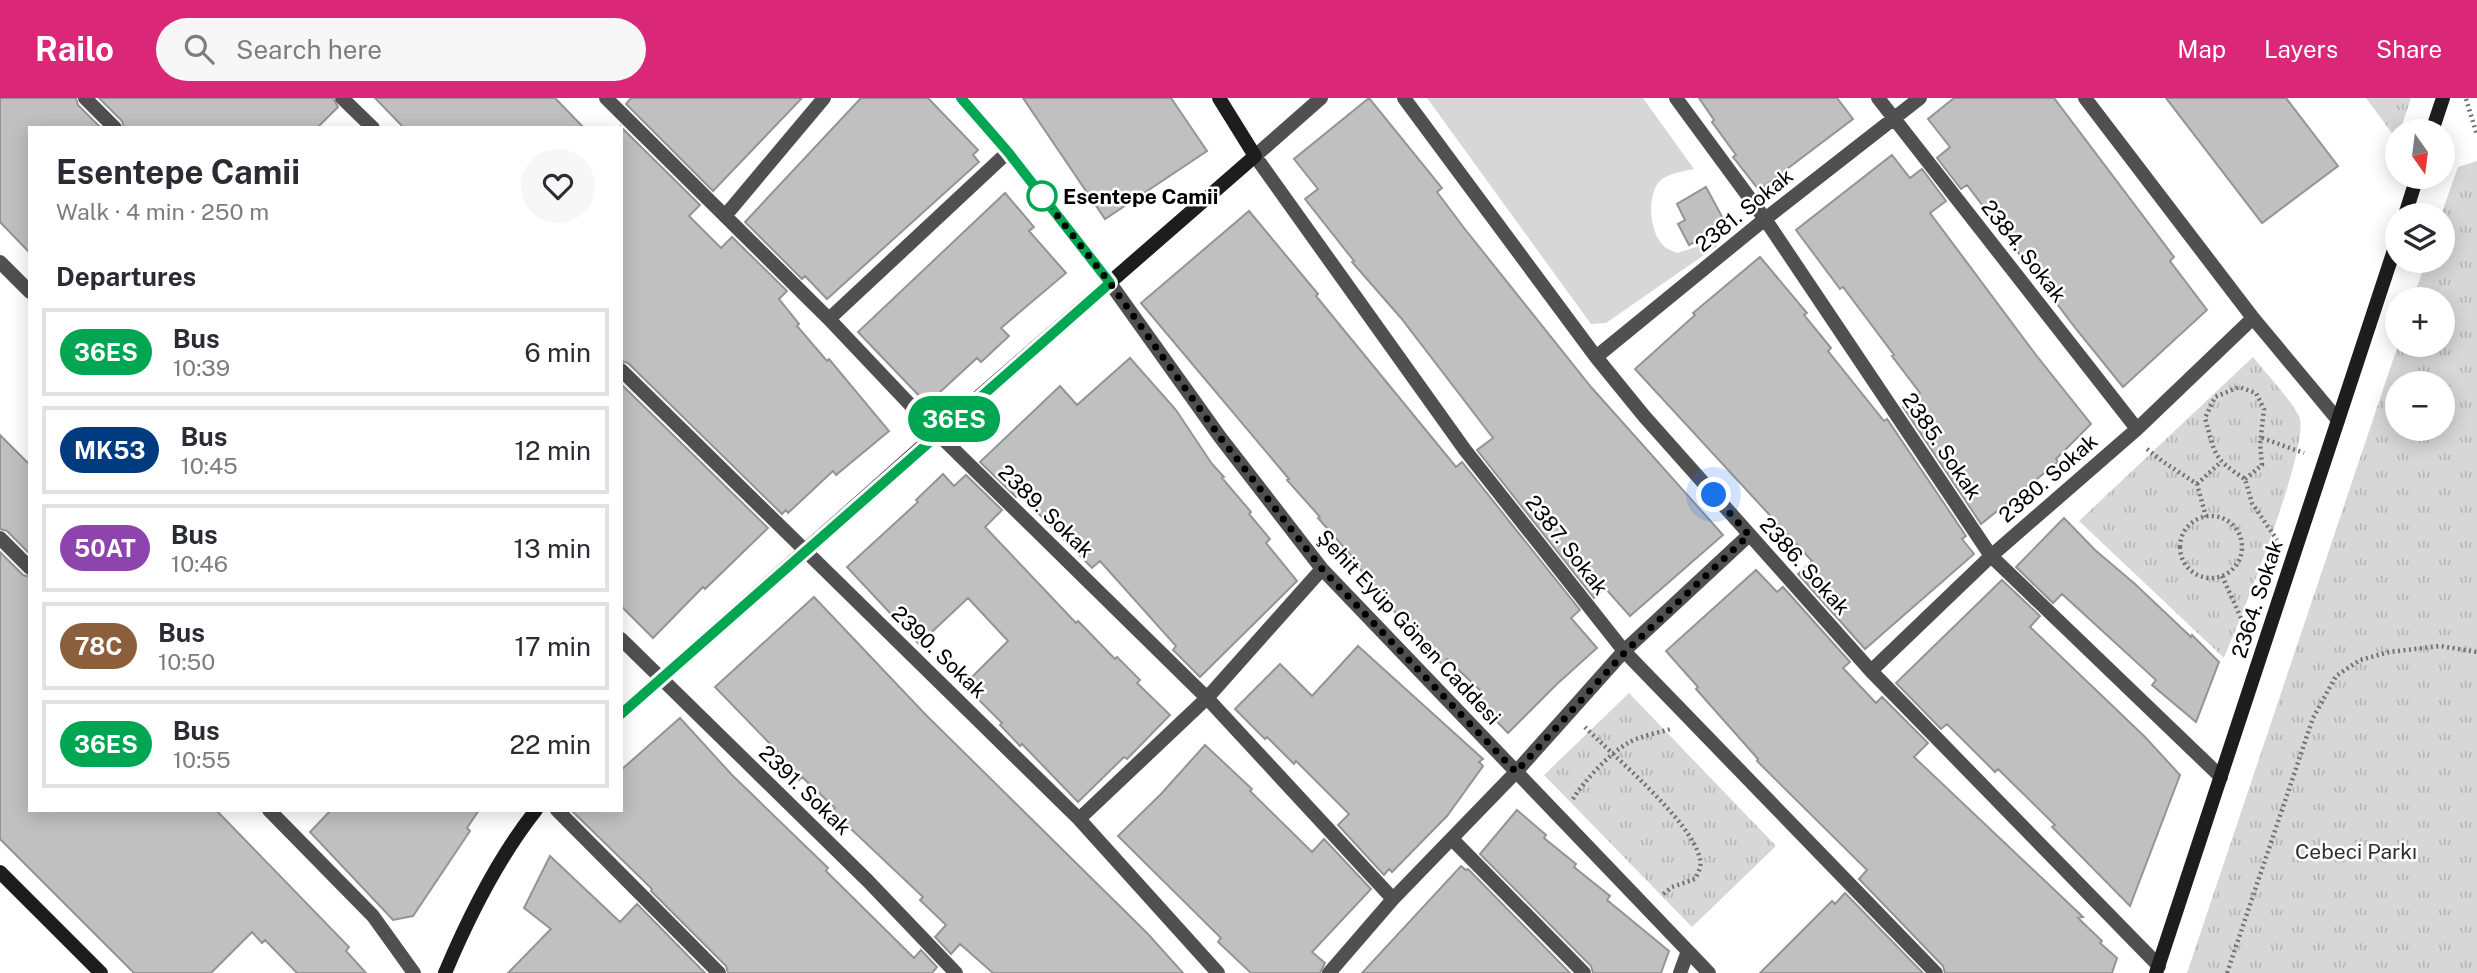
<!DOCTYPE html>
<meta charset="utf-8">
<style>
body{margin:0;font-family:"Public Sans",sans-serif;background:#f7f7f7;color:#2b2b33;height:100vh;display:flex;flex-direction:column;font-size:26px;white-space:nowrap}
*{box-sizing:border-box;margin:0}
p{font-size:23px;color:#7c7c81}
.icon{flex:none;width:38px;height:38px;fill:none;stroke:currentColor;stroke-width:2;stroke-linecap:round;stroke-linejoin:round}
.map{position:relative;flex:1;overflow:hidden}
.sheet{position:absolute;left:28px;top:28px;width:595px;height:686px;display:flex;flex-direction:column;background:#fff;border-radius:0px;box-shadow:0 4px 18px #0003}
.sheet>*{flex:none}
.badge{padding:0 14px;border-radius:23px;font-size:24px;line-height:46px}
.needle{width:46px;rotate:166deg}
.fabs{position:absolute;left:2385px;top:21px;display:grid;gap:14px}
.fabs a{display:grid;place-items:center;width:70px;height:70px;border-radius:50%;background:#fff;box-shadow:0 4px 18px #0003;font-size:35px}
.you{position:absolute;width:35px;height:35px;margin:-18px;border:5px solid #fff;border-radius:50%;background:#1a73e8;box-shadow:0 0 0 10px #1a73e833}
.map>.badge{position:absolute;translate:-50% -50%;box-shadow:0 0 0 4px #fff}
h2{padding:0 28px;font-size:26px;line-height:63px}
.round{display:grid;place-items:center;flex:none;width:74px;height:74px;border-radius:37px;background:#f7f7f7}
.headline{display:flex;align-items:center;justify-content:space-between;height:119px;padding:0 28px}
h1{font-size:33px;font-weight:700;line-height:52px}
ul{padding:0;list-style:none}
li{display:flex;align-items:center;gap:21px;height:88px;margin:0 14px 10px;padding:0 14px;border:4px solid #e1e1e2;border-radius:0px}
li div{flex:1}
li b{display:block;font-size:26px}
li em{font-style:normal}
li .badge{min-width:77px;font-weight:700;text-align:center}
header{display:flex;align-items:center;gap:42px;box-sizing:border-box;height:98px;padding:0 35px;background:#db2777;color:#fff}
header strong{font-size:33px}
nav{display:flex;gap:38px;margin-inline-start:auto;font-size:24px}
.search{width:490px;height:63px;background:#f7f7f7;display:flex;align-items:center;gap:18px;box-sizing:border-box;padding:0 24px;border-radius:38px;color:#7c7c81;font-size:26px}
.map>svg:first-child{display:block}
.green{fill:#d7d7d7}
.park{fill:url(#park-tufts);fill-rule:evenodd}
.building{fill:#c0c0c0;stroke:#949494;stroke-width:2}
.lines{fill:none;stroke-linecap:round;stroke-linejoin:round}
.path{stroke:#727272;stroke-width:4.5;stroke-dasharray:2 3.5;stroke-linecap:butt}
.street{stroke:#505050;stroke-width:14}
.secondary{stroke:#1d1d1d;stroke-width:14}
.line-casing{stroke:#fff;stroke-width:16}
.line{stroke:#00a651;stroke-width:10}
.walk{stroke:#000;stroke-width:7;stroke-dasharray:0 12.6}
.stop-dot{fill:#fff;stroke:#00a651;stroke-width:3.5}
.labels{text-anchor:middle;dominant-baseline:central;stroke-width:5;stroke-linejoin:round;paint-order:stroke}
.stop-label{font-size:21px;font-weight:bold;fill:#000;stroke:#fff;text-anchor:start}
.street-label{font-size:21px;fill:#000;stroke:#fff}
.park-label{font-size:21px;fill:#2e2e2e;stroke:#fff}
</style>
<header>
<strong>Railo</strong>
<div class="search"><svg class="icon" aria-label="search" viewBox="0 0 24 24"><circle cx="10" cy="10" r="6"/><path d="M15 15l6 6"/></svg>Search here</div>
<nav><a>Map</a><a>Layers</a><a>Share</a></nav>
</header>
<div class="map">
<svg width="2477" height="875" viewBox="0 0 2477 875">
<defs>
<pattern id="park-tufts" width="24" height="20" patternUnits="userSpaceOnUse" patternTransform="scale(1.75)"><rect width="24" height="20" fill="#d7d7d7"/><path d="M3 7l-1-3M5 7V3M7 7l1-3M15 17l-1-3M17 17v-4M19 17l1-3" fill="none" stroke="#b7b7b7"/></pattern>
</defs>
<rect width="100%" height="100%" fill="#fff"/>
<path class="green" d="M1427,0H1643L1694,71C1684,73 1671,75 1662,81C1646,93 1649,134 1663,147C1666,151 1673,153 1677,155L1715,143L1717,148L1606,225L1591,226Z"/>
<path class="park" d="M2366,0H2411L2400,33H2398L2397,42Z
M2477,63V875H2187L2398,247H2443V201H2413L2426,163H2443L2441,117L2458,69ZM2443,285V331H2398V285Z
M2253,259C2265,274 2291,302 2299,318C2312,345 2239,525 2224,560L2079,423Z
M1629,595L1776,748L1692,829L1544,677Z"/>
<path class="building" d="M0,0H76L78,7L101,30H30V155L0,124Z
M99,0H333L338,9L317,30H124L122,23Z
M375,0H555L584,30H404Z
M631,0H802L713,93L626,6Z
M861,0H928L978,52L973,57L979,64L827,201L805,178L802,181L745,124Z
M1023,0H1171L1207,53L1105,121Z
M1369,0L1442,90L1437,94L1464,130L1591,289L1723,437L1630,518L1605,490L1594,500L1477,352L1493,340L1401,220L1352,164L1354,163L1305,101L1318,91L1294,61Z
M1699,0H1837L1853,21L1759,92L1733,59L1736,57L1712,24L1714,22Z
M1954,0H2054L2174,159L2170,163L2207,212L2123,289L2076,231L1967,87L1961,91L1937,60L1950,49L1928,21Z
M2166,0H2286L2338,68L2262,125Z
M621,29L700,107L689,118L721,150L732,139L787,193L779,201L799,226L797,228L827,263L829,261L889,333L836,377L833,373L788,415L786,412L782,416L628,265L621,263Z
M1892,57L1910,80L1922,71L1946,103L1930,115L2036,257L2091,326L2056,361L2058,364L1981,426L1903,309L1920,295L1892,258L1894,257L1843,189L1840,191L1796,132Z
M1706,89L1726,126L1689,147L1678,126L1685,122L1677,106Z
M1005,95L1034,129L1029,133L1066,175L1001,230L1009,238L981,264L977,260L927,306L858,234Z
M1249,113L1318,196L1316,198L1456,369L1462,364L1580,512L1571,520L1597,550L1557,586L1508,635L1475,601L1482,594L1447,561L1442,566L1394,513L1359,470L1356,463L1318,420L1320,419L1287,382L1289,381L1141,205Z
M1760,159L1807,215L1804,217L1831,250L1828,253L1884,323L1887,321L1966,438L1962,441L1974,456L1865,551L1798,476L1812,463L1635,271L1695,217L1693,215Z
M1130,260L1176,312L1212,366L1224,379L1222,380L1251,414L1249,416L1270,441L1266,445L1297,483L1200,579L1173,552L1176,548L1100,463L1092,470L1028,405L1019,396L1016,399L980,364L1060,288L1077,307Z
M621,286L768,430L705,491L703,489L653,540L621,508Z
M0,337L30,367V456L7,433L0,431Z
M943,376L954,388L966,377L1002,412L985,429L1076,525L1078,523L1115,561L1117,559L1140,582L1137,585L1170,617L1127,661L1124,659L1078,704L1022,646L1020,648L1000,627L1002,625L964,587L1008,543L968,500L919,546L847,469L918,404L916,402Z
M2064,420L2095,452L2135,486L2191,539L2192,537L2219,564L2196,624L2152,587L2156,582L2062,496L2053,505L2016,469Z
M0,454L23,477L30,479V712H216L349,849L346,853L366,875H297L265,842L262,845L252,834L211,875H134L0,741Z
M1756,472L1777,494L1783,489L1850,564L1843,570L1876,605L1882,599L1928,645L1914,659L2083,819L2078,820L2102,843L2100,845L2117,860L2112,875H1945L1943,868L1859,781L1867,772L1757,663L1758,661L1696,591L1698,589L1666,553Z
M2002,482L2040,518L2030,529L2145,639L2180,677L2130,808L2052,729L2055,727L1998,671L1995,674L1947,626L1941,631L1896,585Z
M814,499L925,616L1148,836L1183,875H993L960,846L951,856L935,839L946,827L920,802L923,799L832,713L835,710L802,679L799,682L772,657L777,653L715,589Z
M1358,548L1483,661L1479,664L1483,668L1447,718L1392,774L1389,771L1384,777L1338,727L1349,716L1296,663L1294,666L1267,639L1265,641L1235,611L1280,566L1312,598Z
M680,620L732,677L828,770L826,773L914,860L921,852L937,869L932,875H728L726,868L651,793L652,791L571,712H621V672Z
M1205,647L1252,691L1250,693L1312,754L1324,741L1371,791L1312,854L1325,865L1320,875H1251L1218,844L1221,840L1118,738L1161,696Z
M331,712H479L467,730L470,733L413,818L393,822L310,734Z
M1517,712L1546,737L1544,740L1576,766L1574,769L1610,798L1607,802L1669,853L1661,875H1593L1591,868L1480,756Z
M550,758L620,824L637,806L705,875H508L551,831L524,810Z
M1461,768L1466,772L1468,771L1570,875H1362Z
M1845,795L1923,875H1760L1832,803L1835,806Z"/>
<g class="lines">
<path class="path" d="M2466,1L2477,37
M2262,340L2304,355
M2147,351L2162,363L2197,386L2206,419
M2245,381L2262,367L2260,346L2264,311L2256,295L2239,289L2215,299L2205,320C2215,355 2212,360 2245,381L2252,405L2277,442
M2197,386L2221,364
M2180 449a31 31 0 1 1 62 0a31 31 0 1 1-62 0Z
M2222,478L2246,531
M1585,629C1614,659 1692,723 1700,761C1702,768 1698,775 1695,781L1672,789L1661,798
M1573,701C1584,683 1609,656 1628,645C1640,638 1657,635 1671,631
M2227,875L2313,620L2336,578L2360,562L2389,554L2440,548L2477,554"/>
<path class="street" d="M85,0L115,30
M342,0L373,30
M606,0L829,221L937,335L1207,600L1393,801
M1321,0L1255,58L1465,352L1624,553L1936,875
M1404,0L1596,259L1644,318L1871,573L2159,868
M1676,0L1765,121L1991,458L2221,679
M1878,0L2137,331
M2085,0L2253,220L2338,322
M725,118L824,0
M0,164L30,194
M1110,185L1220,339L1322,471L1709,875
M829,221L1008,54
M1596,259L1765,121L1920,0
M621,272L1079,721L1218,875
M0,440L30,470
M621,541L868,783L956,875
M1871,573L1991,458L2137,331L2253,220
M269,712L373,818L414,875
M557,712L719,875
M1079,721L1207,600L1322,471
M1452,741L1584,875
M1329,875L1393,801L1516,674L1624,553L1749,437
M1680,875L1688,853"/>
<path class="secondary" d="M961,0L1008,54L1110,185
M2432,33L2443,0
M2405,117L2417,79
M621,616L937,335L1255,58L1219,0
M0,774L101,875
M445,875C469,818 498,760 536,712
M2156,875L2398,140"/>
</g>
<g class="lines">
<g class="line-casing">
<path id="line" d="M621,616L1110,185L1008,54L961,0"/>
</g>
<use href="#line" class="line"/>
<path class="walk" d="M1042,98L1110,185L1220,339L1322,471L1516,674L1625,554L1749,437L1714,397"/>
</g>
<circle class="stop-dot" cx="1042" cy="98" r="14"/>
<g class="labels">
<g class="stop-label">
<text x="1063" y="98">Esentepe Camii</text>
</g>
<g class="street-label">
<text transform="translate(1744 112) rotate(-39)">2381. Sokak</text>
<text transform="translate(2024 153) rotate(52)">2384. Sokak</text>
<text transform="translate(1942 348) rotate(56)">2385. Sokak</text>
<text transform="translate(2048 380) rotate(-41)">2380. Sokak</text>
<text transform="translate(1046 413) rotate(44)">2389. Sokak</text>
<text transform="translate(1567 447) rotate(52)">2387. Sokak</text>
<text transform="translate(1805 468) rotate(48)">2386. Sokak</text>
<text transform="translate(2257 501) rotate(-72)">2364. Sokak</text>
<text transform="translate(1409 529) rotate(47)">Şehit Eyüp Gönen Caddesi</text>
<text transform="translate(939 554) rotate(44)">2390. Sokak</text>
<text transform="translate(805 692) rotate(44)">2391. Sokak</text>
</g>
<g class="park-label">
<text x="2356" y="753">Cebeci Parkı</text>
</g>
</g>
</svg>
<div class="fabs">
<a><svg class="needle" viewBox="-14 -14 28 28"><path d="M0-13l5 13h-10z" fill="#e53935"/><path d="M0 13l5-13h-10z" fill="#7c7c81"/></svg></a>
<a><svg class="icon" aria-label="layers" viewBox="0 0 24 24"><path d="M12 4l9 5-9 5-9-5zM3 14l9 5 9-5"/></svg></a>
<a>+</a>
<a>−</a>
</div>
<div class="you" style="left:1714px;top:397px"></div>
<b class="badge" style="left:954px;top:321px;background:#00a651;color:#fff">36ES</b>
<section class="sheet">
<div class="headline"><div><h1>Esentepe Camii</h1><p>Walk · 4 min · 250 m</p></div><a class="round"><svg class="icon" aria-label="heart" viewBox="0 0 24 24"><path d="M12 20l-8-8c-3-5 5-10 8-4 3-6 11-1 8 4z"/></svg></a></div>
<h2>Departures</h2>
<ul>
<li><span class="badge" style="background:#00a651;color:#fff">36ES</span><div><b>Bus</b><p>10:39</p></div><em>6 min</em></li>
<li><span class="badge" style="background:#003b80;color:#fff">MK53</span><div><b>Bus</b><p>10:45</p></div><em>12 min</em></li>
<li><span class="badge" style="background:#8e44ad;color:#fff">50AT</span><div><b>Bus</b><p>10:46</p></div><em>13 min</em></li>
<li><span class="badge" style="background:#8b5e3c;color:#fff">78C</span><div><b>Bus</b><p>10:50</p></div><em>17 min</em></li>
<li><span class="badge" style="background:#00a651;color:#fff">36ES</span><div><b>Bus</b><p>10:55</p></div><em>22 min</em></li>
</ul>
</section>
</div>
